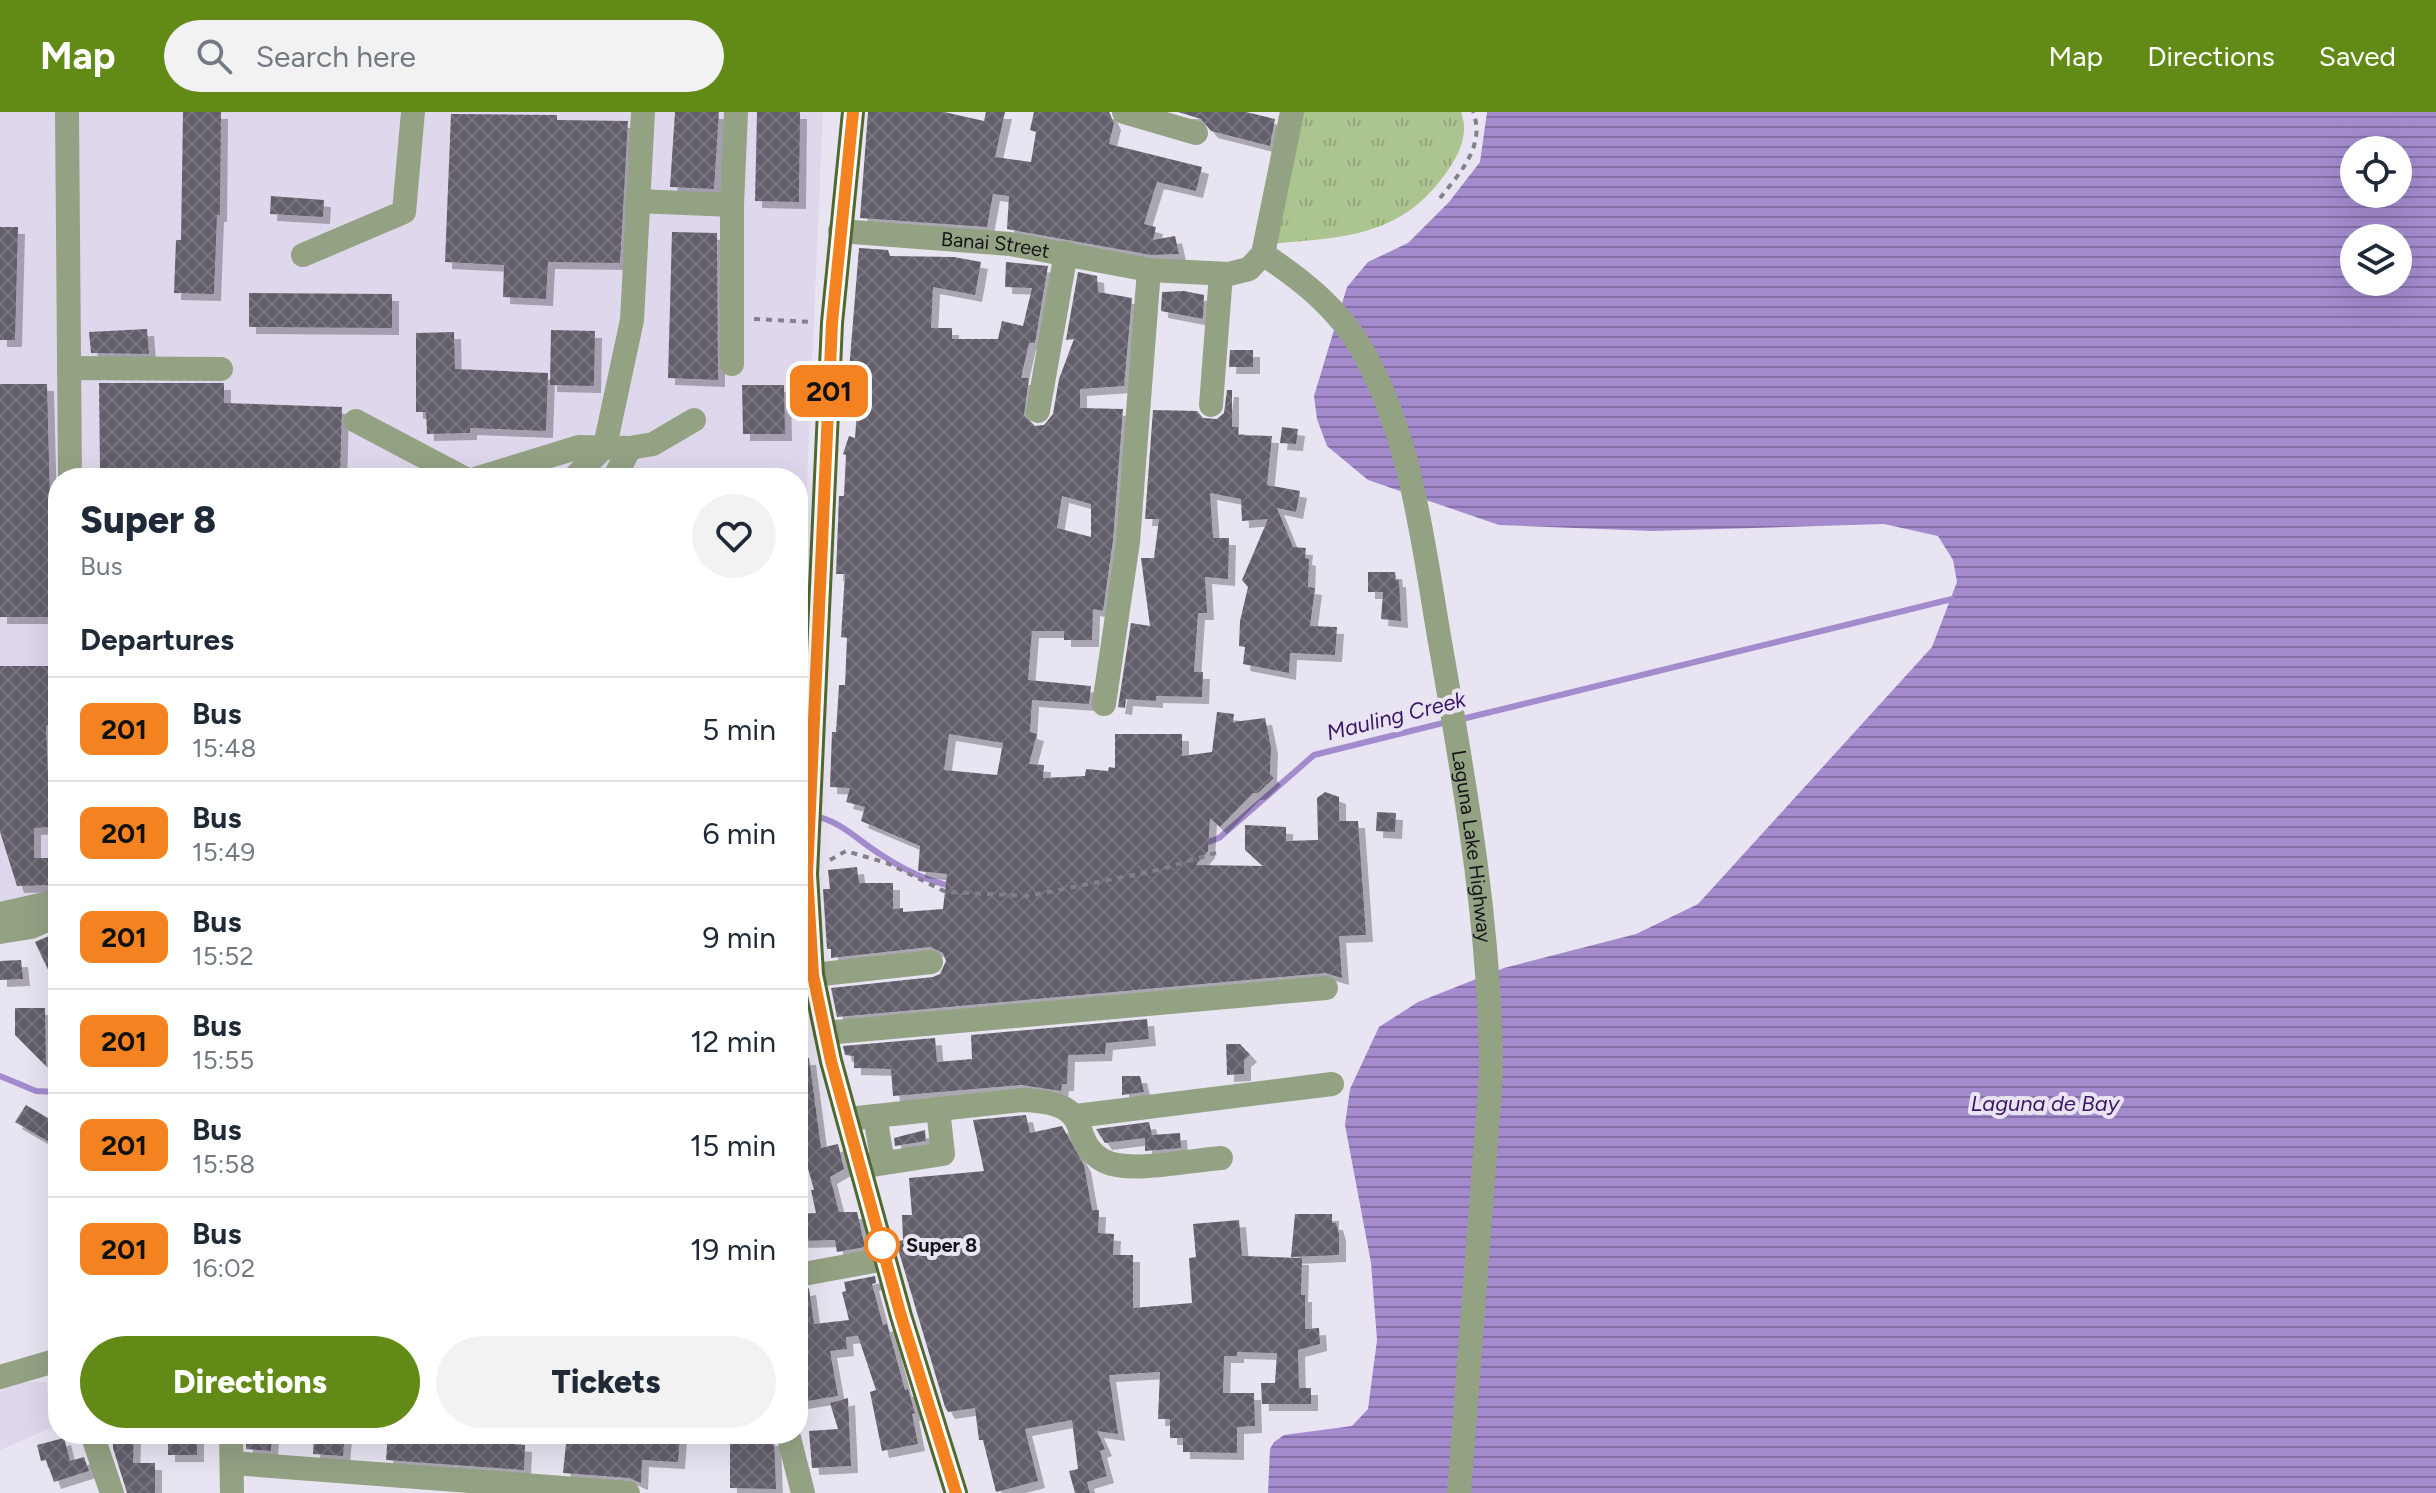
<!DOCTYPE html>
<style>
body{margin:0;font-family:Figtree,sans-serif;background:#f2f2f3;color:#1f2937;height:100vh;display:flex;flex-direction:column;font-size:30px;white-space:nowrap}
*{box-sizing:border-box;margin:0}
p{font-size:26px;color:#747a83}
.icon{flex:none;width:44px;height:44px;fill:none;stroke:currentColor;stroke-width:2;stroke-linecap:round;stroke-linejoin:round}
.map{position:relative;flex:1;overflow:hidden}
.drawer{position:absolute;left:48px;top:356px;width:760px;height:976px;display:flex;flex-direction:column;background:#fff;border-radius:32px;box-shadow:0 8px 32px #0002}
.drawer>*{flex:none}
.badge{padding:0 16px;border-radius:12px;font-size:28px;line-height:52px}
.fabs{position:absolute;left:2340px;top:24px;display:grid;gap:16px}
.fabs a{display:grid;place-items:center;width:72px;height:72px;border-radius:50%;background:#fff;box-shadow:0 8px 32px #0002;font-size:40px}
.map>.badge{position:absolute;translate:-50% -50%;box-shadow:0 0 0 4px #fff}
h2{padding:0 32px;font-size:30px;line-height:72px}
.round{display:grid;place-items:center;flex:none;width:84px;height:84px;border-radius:42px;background:#f2f2f3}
.headline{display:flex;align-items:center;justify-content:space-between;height:136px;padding:0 32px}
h1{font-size:38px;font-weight:800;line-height:60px}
.primary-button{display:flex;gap:16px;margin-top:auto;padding:16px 32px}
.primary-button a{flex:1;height:92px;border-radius:48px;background:#628a16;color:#fff;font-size:32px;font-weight:800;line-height:92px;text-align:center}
.primary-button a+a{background:#f2f2f3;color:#1f2937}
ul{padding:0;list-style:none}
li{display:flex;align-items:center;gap:24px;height:104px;padding:0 32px;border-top:2px solid #e0e1e3}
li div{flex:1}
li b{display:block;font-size:30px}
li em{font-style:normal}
li .badge{min-width:88px;font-weight:700;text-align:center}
header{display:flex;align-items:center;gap:48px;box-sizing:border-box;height:112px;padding:0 40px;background:#628a16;color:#fff}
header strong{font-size:38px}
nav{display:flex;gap:44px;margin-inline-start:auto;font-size:28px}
.search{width:560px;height:72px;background:#f2f2f3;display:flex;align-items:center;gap:20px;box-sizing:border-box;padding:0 28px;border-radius:44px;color:#747a83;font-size:30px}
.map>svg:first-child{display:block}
.built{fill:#dfd8ed}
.park{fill:url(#park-tufts)}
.water{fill:url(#water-rules);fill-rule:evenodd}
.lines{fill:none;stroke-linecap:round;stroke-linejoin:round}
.stream{stroke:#a38bce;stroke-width:6}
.building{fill:url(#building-cross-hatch);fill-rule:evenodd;filter:url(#shadow)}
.path{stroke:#83808a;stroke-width:4;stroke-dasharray:6 6;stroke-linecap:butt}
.minor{stroke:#94a284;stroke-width:24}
.major{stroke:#516931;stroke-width:24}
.line-casing{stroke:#fff;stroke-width:18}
.line{stroke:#f58220;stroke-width:12}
.stop-dot{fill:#fff;stroke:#f58220;stroke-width:4}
.labels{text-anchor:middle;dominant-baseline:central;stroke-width:8;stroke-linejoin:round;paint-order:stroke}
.street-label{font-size:20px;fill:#141318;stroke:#e9e4f2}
.stop-label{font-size:20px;font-weight:bold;fill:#141318;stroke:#e9e4f2;text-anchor:start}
.water-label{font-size:22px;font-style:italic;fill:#3c1666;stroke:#e9e4f2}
</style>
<header>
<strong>Map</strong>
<div class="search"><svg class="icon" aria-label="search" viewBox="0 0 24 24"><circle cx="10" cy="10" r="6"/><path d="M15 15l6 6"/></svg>Search here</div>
<nav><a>Map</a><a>Directions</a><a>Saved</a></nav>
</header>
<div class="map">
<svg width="2436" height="1381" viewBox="0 0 2436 1381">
<defs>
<pattern id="park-tufts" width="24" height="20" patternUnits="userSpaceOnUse" patternTransform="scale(2)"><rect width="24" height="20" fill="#acc490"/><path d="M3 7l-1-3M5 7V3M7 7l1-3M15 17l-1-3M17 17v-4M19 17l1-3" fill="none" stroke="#93a87b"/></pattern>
<pattern id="water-rules" width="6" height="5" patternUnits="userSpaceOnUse" patternTransform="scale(2)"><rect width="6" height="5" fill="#a38bce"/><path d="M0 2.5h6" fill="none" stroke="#8470a6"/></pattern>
<pattern id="building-cross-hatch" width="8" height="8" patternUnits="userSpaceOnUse" patternTransform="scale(2)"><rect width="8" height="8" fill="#625e6a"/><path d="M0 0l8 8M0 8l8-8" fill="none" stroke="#78747e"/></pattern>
<filter id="shadow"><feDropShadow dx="7" dy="7" stdDeviation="0" flood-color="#0004"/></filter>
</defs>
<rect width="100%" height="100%" fill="#e9e4f2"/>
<path class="built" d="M0,0H823L798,581V366H58V794L0,810Z
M0,1270H46L53,1315L0,1338Z"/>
<path class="park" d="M1295,0H1461C1468,19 1462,36 1452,52C1406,125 1348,125 1269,132Z"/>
<path class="water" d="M1487,0H2436V1381H1268L1270,1337L1274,1330L1284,1323L1352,1314L1368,1297L1377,1228L1371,1151L1345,1013L1350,977L1379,915L1418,890L1504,856L1636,822L1698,792L1932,535L1957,470L1953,448L1938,424L1884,412L1652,419L1499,413L1368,368L1327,334L1317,307L1314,284L1347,175L1368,150L1408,131L1449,90L1480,50ZM2354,38H2398V82H2354ZM2354,126H2398V170H2354Z"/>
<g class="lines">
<path class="stream" d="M1458,608L1952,487
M813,704C841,708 859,730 883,744C903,757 928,769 951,774
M1203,732L1219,726L1314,643L1447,610
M0,964L36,979L58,980"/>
</g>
<path class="building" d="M183,0H221L220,103H217L214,182L174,181L176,128H181Z
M675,0H719L714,77L670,75Z
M757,0H800L799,90L755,89Z
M868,0H944L984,9L986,0H1005L995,45L1031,50L1036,20L1030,18L1034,0H1109L1114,11L1109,32L1202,55L1196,79L1157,70L1144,112L1156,115L1153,128L1175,124L1179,142L1151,143L1007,117L1009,84L993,82L987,115L860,106Z
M1178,0H1246L1275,7L1270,34L1211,19L1201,7Z
M451,2L557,3V8L628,9L620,151L548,150L546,187L503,185L504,153L445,150Z
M271,84L324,88L323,105L270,102Z
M0,115H18L15,228H0Z
M672,120L717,121L718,268L668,266Z
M859,136L888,138L890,144L954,145L981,150L975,183L933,175L931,216H952V227H998L1002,209L1023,214L1032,176L1005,175L1006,150L1048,154L1035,231H1029L1021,266H1029L1024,303L1035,314L1044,313L1053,302L1059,267L1074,227L1066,228L1078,160L1097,164L1098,180L1132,186L1124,274L1080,277V296L1123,297L1113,428L1103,499L1093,497L1092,528H1064V519H1032L1028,568L1091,574L1089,592L1032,588L1030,620L1037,622L1029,652L1044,653L1043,666L1085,664L1086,657L1108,659L1109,655L1115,656V622H1182V644L1212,640L1217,600L1234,602L1233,610L1265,606L1271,635L1270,662L1274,666L1258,681H1253L1220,715L1210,706L1208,739L1196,753L1263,754L1245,738V713L1286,715V729L1318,728L1317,686L1325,680L1339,685V709H1358L1366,823L1339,824L1342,866L1325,861L837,905L831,876L933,865L940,862L946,849L943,841L930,835L831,846V837H827L823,777H830L828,758L857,755L859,771H893V797L903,796V800L943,797L947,762L918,759L920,734L861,709L865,695L846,690L850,676L830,675L832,620H836L839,573H845L847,526L841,525L845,462H836L839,384H844L846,343L843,342L849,324L855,326L859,272L848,271ZM1062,384L1091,392V425L1057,416ZM949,622L1003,631L997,663L944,658Z
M1184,179L1204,183L1203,207L1161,199L1162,180Z
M249,181L392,182V216L249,215Z
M147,217L149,242L91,241L89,220Z
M551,218L595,219L594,274L550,273Z
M454,220L455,257L548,261L546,319L470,316V321L427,322L426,300H416V221Z
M1230,238H1253V255H1229Z
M99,271H224V291L342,295L340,365L233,362V356L100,358Z
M0,272H47L51,429H56L55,505H0Z
M742,273H784L785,322H743Z
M1227,278H1232V315H1238V323L1272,324L1267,373L1300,379L1296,400L1277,396L1293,435L1306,436L1305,446L1309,447L1308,475L1315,476L1310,514L1337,515L1335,543L1290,541L1289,561L1243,552L1245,535L1239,534L1240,509L1248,475L1242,468L1268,407L1242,409L1241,387L1210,381L1213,426H1229L1228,467L1205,465L1207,501H1198L1194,560H1203L1202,585L1156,584V589L1126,587L1125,596L1118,595L1131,511L1150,514L1141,446H1154L1159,407H1145L1153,298L1197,299L1203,306L1217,307L1224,301Z
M1282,315L1298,317L1296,332L1280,331Z
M1368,460H1395L1396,468H1399L1401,509L1381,507L1383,480H1368Z
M0,554H51L50,613H46L50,715L34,716V746H55V773L17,774L0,720Z
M1377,700L1396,701L1395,720L1376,719Z
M49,824L58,854V866L53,868L35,830Z
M21,848L23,867L0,868V849Z
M15,896H45L46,954L15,923Z
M1147,907L1149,927L1106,931L1105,942L1068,943L1067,972H1062L1061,979L1021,973L893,984L891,957L854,956V944L845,943L843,934L935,926L937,950L972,947L971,923Z
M1226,932H1240L1250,943L1244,948V962L1227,963Z
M798,946H809L821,1036L838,1032L844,1057L830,1065L839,1100H857L865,1135L837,1140L835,1128L798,1129V1102L816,1101L811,1078H814L798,1021Z
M1122,964H1140L1144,980L1122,983Z
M26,993L58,1012V1035L15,1010Z
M1026,1003L1030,1021L1062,1014L1084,1053L1092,1098H1099L1098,1121L1114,1122L1113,1143H1133V1196L1192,1191L1189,1146L1196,1145L1193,1112L1239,1108L1242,1144L1302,1146L1301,1183H1305V1217L1319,1216L1320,1232L1298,1238L1299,1276H1311V1292H1262L1261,1271H1275L1277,1241L1237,1240V1244H1224L1223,1281H1254L1255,1314L1237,1315V1341L1183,1340V1326H1170V1307H1158L1160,1260L1109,1263L1118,1322L1097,1319L1105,1337L1100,1339L1107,1364L1087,1370L1090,1381H1075L1069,1359L1078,1357L1072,1308L1025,1317L1038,1369L996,1380L983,1328H979L975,1296L948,1300L945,1295L896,1130L903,1128L902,1103H912L909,1066L984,1059L973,1008Z
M1149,1010L1152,1023L1180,1021L1181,1036L1145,1039V1026L1105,1031L1096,1017Z
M925,1018L926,1029L895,1034L894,1026Z
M1295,1102H1332V1111H1336L1339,1122V1143L1291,1145Z
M875,1164L876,1171L872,1172L883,1213L887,1212L905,1278L908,1277L915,1301L912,1302L918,1332L882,1339L870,1280L876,1278L858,1224L846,1225L847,1237L830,1239L838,1284L801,1290L798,1275V1178L809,1176L814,1212L849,1208L842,1180L846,1179L844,1170Z
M848,1286L851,1354L812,1356L809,1319L838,1317L830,1291Z
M168,1322H197V1343H168Z
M246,1322H272L271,1339L246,1337Z
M314,1322H345L343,1344L313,1342Z
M388,1322L456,1326V1322L491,1323V1330L525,1333L524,1358L386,1348Z
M567,1322H603V1329L650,1332V1322L680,1323L678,1350L642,1348L641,1371L629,1366L563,1361Z
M113,1324L134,1325L133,1351H155V1381H127L113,1336Z
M64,1326L70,1349L84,1345L89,1359L54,1370L46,1348L41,1349L37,1333Z
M730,1326L774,1327L776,1377L730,1376Z"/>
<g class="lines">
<path class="path" d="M1440,86C1460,61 1486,33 1473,0
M754,207L813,210
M830,748L846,739L887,751L946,780L1029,784L1158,758L1219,740"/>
<g class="minor">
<path d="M67,0L70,366"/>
<path d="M1124,0L1196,21"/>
<path d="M637,89L732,93"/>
<path id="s1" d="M840,119L1010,132L1149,158L1229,162L1249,157L1263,142L1292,0"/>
<path id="s2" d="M1263,142C1302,168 1339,197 1362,238C1412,326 1423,432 1440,530C1465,674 1491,816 1491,963L1459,1381"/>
<path d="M303,143L404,100L413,0"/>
<path d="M732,252V93L736,0"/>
<path d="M69,256L221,257"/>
<path d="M1211,293L1221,162"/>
<path d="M1038,299L1066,141"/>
<path d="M356,309L464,366"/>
<path d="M478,366L579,335L630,336L653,332L694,308"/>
<path d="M574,366L605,334L632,208L643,0"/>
<path d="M614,366L630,336"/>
<path d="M1104,592L1128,430L1149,158"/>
<path d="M0,802L58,789"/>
<path d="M0,820L31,815L58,803"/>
<path d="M813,863L931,850"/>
<path d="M825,921L1326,876"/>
<path d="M875,1004L883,1051"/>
<path d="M1076,1004L1332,972"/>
<path d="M848,1007L1023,988C1101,991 1064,1027 1104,1049C1129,1062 1192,1048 1221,1046"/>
<path d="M860,1055L943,1042L938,997"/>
<path d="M798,1163L885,1147"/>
<path d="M0,1265L58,1248"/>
<path d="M92,1322L112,1381"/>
<path d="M231,1322L232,1381"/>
<path d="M788,1322L803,1381"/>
<path d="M232,1351L628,1381"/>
</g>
<path class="major" d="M853,0L832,211L807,762L813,863L831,949L901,1204L956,1381"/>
</g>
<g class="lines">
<g class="line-casing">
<path id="line" d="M853,0L832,211L807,762L813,863L831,949L901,1204L956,1381"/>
</g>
<use href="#line" class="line"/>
</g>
<circle class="stop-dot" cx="882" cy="1133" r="16"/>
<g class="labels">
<g class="street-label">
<text stroke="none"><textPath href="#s1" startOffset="156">Banai Street</textPath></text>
<text stroke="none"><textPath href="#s2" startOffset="650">Laguna Lake Highway</textPath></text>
</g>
<g class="stop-label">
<text x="906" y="1133">Super 8</text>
</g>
<g class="water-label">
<text transform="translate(1396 604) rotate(-14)">Mauling Creek</text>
<text x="2045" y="991">Laguna de Bay</text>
</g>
</g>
</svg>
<div class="fabs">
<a><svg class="icon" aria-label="locate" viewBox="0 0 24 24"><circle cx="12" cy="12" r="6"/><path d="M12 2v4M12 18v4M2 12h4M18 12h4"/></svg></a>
<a><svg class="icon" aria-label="layers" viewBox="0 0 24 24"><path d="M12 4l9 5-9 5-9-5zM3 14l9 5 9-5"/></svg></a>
</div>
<b class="badge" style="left:829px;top:279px;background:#f58220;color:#111">201</b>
<section class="drawer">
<div class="headline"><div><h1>Super 8</h1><p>Bus</p></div><a class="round"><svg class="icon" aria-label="heart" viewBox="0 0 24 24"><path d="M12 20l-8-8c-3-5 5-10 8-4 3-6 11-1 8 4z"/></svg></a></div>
<h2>Departures</h2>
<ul>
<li><span class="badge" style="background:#f58220;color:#111">201</span><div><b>Bus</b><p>15:48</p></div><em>5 min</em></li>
<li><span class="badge" style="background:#f58220;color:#111">201</span><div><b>Bus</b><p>15:49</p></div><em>6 min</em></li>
<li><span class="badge" style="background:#f58220;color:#111">201</span><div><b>Bus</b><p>15:52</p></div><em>9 min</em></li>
<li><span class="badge" style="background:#f58220;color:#111">201</span><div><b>Bus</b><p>15:55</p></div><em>12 min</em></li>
<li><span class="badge" style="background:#f58220;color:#111">201</span><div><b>Bus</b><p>15:58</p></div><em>15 min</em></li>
<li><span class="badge" style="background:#f58220;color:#111">201</span><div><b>Bus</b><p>16:02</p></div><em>19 min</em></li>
</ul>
<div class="primary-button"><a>Directions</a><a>Tickets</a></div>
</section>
</div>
